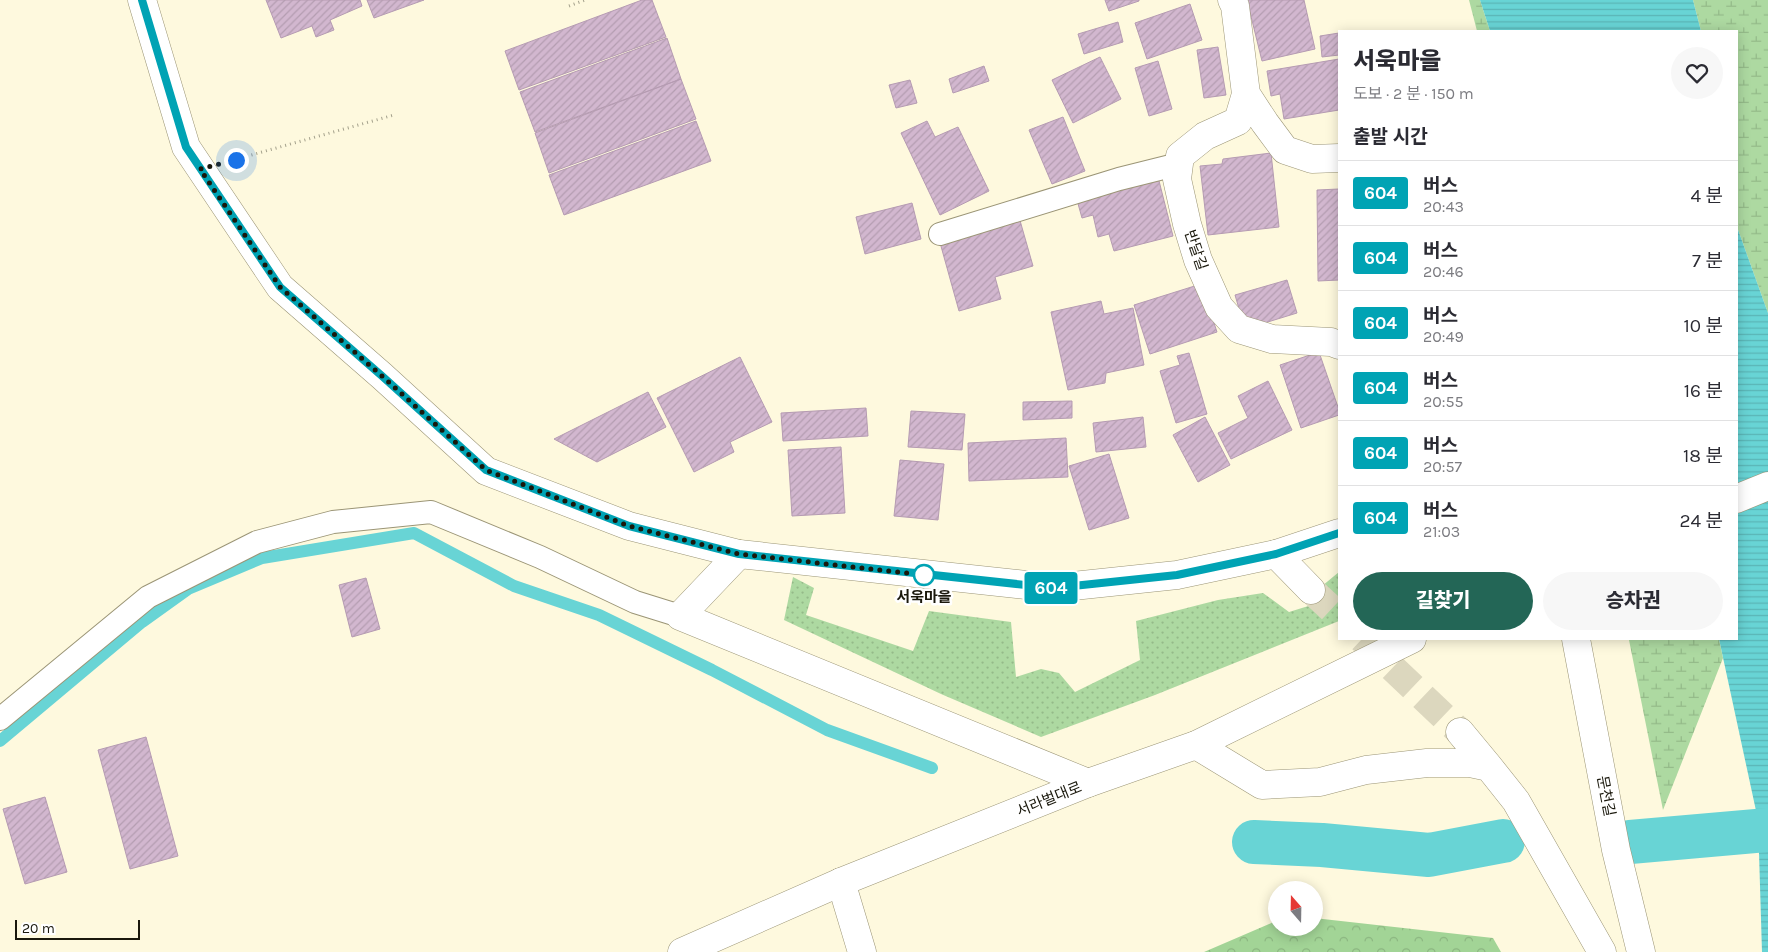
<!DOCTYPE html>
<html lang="ko">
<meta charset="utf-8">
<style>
body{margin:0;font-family:Karla,"Noto Sans KR",sans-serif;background:#f7f7f7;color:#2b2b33;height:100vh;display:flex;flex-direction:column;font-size:19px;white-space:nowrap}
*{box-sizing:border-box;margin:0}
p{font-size:16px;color:#7c7c81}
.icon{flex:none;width:28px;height:28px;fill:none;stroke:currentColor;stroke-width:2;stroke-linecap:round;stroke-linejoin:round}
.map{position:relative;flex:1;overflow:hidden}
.panel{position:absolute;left:1338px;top:30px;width:400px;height:610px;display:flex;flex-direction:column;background:#fff;border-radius:0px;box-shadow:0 2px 12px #0003}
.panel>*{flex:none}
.badge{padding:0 10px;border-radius:4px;font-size:18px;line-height:32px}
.needle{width:32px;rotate:340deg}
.tools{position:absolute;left:1268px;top:881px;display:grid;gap:10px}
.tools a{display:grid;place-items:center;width:55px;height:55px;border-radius:50%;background:#fff;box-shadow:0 2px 12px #0003;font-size:25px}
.scale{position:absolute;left:15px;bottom:12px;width:125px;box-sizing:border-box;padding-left:5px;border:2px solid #1a180c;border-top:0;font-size:14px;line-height:18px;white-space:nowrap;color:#1a180c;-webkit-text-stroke:4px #fff;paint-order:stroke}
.you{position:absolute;width:25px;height:25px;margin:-12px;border:4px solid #fff;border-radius:50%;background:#1a73e8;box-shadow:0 0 0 8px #1a73e833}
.map>.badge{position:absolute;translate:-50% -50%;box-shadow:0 0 0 2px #fff}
h2{padding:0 15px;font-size:19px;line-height:45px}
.round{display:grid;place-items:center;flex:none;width:52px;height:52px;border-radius:26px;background:#f7f7f7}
.overview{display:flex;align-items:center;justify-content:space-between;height:85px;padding:0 15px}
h1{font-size:24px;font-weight:800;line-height:38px}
.cta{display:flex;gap:10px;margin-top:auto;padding:10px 15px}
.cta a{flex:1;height:58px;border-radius:30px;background:#236656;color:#fff;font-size:20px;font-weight:800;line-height:58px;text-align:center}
.cta a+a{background:#f7f7f7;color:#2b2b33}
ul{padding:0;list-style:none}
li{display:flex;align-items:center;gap:15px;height:65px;padding:0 15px;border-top:1px solid #e1e1e2}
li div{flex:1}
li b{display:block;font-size:19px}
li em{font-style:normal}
li .badge{min-width:55px;font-weight:700;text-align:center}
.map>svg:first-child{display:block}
.grass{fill:url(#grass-dots)}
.forest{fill:url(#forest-crowns)}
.wetland{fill:url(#wetland-marsh)}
.water{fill:url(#water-rules)}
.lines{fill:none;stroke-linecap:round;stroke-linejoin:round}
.stream{stroke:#68d4d5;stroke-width:12}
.canal{stroke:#68d4d5;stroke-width:44}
.building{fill:url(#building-hatch);stroke:#b59bb2}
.minor-tunnel{stroke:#dcd7be;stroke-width:28;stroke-dasharray:28 14;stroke-linecap:butt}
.service-casing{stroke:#9b9576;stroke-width:24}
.minor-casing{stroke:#9b9576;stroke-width:29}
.tertiary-casing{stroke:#9b9576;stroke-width:29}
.path{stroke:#a4a18c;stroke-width:3;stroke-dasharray:1 4;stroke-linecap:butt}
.service{stroke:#fff;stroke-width:22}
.minor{stroke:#fff;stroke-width:28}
.tertiary{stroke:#fff;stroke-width:28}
.line-casing{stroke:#fff;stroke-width:11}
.line{stroke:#00a3b4;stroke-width:8}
.walk{stroke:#1a180c;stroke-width:5;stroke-dasharray:0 9}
.stop-dot{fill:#fff;stroke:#00a3b4;stroke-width:2.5}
.labels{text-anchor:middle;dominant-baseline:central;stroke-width:5;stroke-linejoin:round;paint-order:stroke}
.street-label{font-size:15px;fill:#1a180c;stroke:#fff}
.stop-label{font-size:15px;font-weight:bold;fill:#1a180c;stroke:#fff}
</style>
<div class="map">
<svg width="1768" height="952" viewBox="0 0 1768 952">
<defs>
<pattern id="grass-dots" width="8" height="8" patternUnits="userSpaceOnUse" patternTransform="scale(1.25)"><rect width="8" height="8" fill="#add9a1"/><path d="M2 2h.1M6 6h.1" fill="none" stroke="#94ba89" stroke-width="1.8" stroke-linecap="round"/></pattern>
<pattern id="forest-crowns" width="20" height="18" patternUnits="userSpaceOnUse" patternTransform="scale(1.25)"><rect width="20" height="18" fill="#a2d496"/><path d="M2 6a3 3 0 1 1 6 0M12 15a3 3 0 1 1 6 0" fill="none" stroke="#8bb580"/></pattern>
<pattern id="wetland-marsh" width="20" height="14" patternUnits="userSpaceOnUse" patternTransform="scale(1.25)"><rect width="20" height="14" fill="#add9a1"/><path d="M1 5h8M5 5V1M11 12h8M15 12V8" fill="none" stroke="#94ba89"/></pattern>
<pattern id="water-rules" width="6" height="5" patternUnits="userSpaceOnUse" patternTransform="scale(1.25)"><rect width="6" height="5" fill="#68d4d5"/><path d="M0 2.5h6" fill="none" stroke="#5ab5b6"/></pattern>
<pattern id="building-hatch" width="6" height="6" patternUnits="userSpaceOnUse" patternTransform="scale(1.25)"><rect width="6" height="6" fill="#d2b7cf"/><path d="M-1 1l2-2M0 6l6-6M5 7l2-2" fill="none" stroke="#b49db1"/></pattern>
</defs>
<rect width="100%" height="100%" fill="#fef9de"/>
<path class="grass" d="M1339,572V621L1155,695L1041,737L941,694L784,620L793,577L814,588L806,615L913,651L929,611L1011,622L1016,677L1041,669L1059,673L1075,692L1140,660L1136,621L1218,600L1263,593L1289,612L1331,599L1322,586Z"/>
<path class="forest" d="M1314,918L1493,938L1501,952H1204L1276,921V928H1314Z"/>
<path class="wetland" d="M1469,0H1480L1490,31H1477Z
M1693,0H1768V313L1736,224V31H1701Z
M1633,639H1719L1723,658L1663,810L1629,640Z"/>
<path class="water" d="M1480,0H1693L1701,31H1490Z
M1736,224L1768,313V952H1762L1758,820L1719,639H1736Z"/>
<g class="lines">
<path class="stream" d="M0,741L142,622L188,589L262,558L414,533L514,586L599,615L712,670L827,730L932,768"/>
<path class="canal" d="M1254,842L1322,845L1429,855L1503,841
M1630,842L1768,830"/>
</g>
<path class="building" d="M266,0H360L362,6L330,20L334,30L316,37L312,26L281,38Z
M367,0H424L374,18Z
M642,0H652L666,37L519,90L505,51Z
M1105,0H1139V1L1109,11Z
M1247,0H1304L1315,49L1262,61Z
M1190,4L1202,40L1147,59L1135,23Z
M1118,22L1123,42L1084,54L1078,34Z
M1339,33V55L1322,57L1320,36Z
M667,38L681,79L535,132L520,92Z
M1218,47L1226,95L1204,98L1197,50Z
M1100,57L1121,99L1073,123L1052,80Z
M1339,59V110L1284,119L1280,94L1271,96L1267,71Z
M1158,61L1172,109L1149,116L1135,68Z
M984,66L989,81L953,93L949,79Z
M681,79L696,119L549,173L535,133Z
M910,80L917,103L896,108L889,85Z
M1063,117L1085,171L1052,184L1029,130Z
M696,121L711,161L564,215L549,175Z
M927,121L935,137L958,127L989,191L940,215L901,133Z
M1271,153L1279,227L1208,235L1200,166L1222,164L1223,159Z
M1157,173L1173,236L1114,251L1109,234L1098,237L1093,215L1082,218L1075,193Z
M1339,189V280L1318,281L1317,190Z
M912,203L921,239L865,254L856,217Z
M1019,217L1033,266L995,277L1001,299L959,311L939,239Z
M1287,280L1297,313L1245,329L1235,295Z
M1201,284L1217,332L1150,354L1134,305Z
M1101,301L1104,314L1133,308L1144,365L1106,373L1105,383L1068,390L1051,312Z
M1319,352L1339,410V415L1301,428L1280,365Z
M1189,353L1207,414L1176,423L1160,371L1180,365L1177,356Z
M740,357L772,422L730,442L734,452L694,472L657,398Z
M1268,381L1292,430L1231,459L1218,433L1248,418L1238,396Z
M648,392L666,427L597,462L554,439Z
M1072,401V418L1023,420V402Z
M866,408L868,436L783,441L781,413Z
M911,411L965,414L962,450L908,447Z
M1143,417L1146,447L1096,452L1093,423Z
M1205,417L1230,465L1198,482L1173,435Z
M1066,438L1068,477L969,481L968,443Z
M841,447L845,513L792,516L788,450Z
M1109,454L1129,518L1089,530L1069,466Z
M900,460L944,464L938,520L894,516Z
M366,578L380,629L352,637L339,585Z
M146,737L178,856L130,869L98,750Z
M45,797L67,872L25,884L3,809Z"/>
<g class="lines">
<path class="minor-tunnel" d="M1311,590L1339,616
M1362,639L1460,732"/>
<g class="service-casing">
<path id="service" d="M940,234L1119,179L1179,164
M0,719L148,597L257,542L333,522L431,512L540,557L635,602L680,616"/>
</g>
<g class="minor-casing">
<path id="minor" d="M1232,0L1235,6L1246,94L1265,123L1285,150L1312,159L1339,158
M1246,94L1238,121L1205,136L1180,156L1177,179L1187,224L1198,260L1219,307L1239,329L1272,339L1331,342L1339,345
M739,554L680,616L1088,783
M1276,554L1311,590
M1460,732L1489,767
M1196,745L1262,785L1320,782L1366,770L1427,763H1470L1489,767L1516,801L1602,952
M841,882L862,952"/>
</g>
<g class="tertiary-casing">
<path id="tertiary" d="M142,0L186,147L280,287L382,376L486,471L629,526L739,554L1054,588L1177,575L1276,554L1339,533
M1736,499L1768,486
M1576,639L1616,850L1641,952
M682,952L841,882L1088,783L1196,745L1412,639"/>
</g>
<path class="path" d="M569,6L585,0
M237,159L394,115"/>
<use href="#service" class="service"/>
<use href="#minor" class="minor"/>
<use href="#tertiary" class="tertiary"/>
</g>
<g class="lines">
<g class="line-casing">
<path id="line" d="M142,0L186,147L280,287L382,376L486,470L629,526L739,554L1054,588L1177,575L1276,554L1339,533"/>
</g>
<use href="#line" class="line"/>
<path class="walk" d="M236,160L200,169L280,287L382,376L486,470L629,526L739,554L924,575"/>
</g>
<circle class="stop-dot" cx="924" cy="575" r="10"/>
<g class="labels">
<g class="street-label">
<text transform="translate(1196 250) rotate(71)">반달길</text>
<text transform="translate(1606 796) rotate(79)">문천길</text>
<text transform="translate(1049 799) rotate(-22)">서라벌대로</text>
</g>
<g class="stop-label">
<text x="924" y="597">서욱마을</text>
</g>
</g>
</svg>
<div class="tools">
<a><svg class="needle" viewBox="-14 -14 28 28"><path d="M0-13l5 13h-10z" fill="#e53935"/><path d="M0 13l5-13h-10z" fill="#7c7c81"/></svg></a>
</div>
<div class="scale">20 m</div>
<div class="you" style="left:236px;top:160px"></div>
<b class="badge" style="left:1051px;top:588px;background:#00a3b4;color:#fff">604</b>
<section class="panel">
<div class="overview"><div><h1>서욱마을</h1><p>도보 · 2 분 · 150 m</p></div><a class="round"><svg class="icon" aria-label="heart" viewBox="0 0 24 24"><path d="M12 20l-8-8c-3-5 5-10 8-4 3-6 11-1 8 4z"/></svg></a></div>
<h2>출발 시간</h2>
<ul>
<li><span class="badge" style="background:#00a3b4;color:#fff">604</span><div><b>버스</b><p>20:43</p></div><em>4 분</em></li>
<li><span class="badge" style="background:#00a3b4;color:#fff">604</span><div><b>버스</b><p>20:46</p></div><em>7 분</em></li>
<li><span class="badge" style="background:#00a3b4;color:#fff">604</span><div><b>버스</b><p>20:49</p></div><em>10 분</em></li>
<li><span class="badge" style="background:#00a3b4;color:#fff">604</span><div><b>버스</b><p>20:55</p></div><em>16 분</em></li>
<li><span class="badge" style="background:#00a3b4;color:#fff">604</span><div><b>버스</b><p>20:57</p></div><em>18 분</em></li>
<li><span class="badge" style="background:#00a3b4;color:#fff">604</span><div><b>버스</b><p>21:03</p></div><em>24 분</em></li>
</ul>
<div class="cta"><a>길찾기</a><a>승차권</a></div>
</section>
</div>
